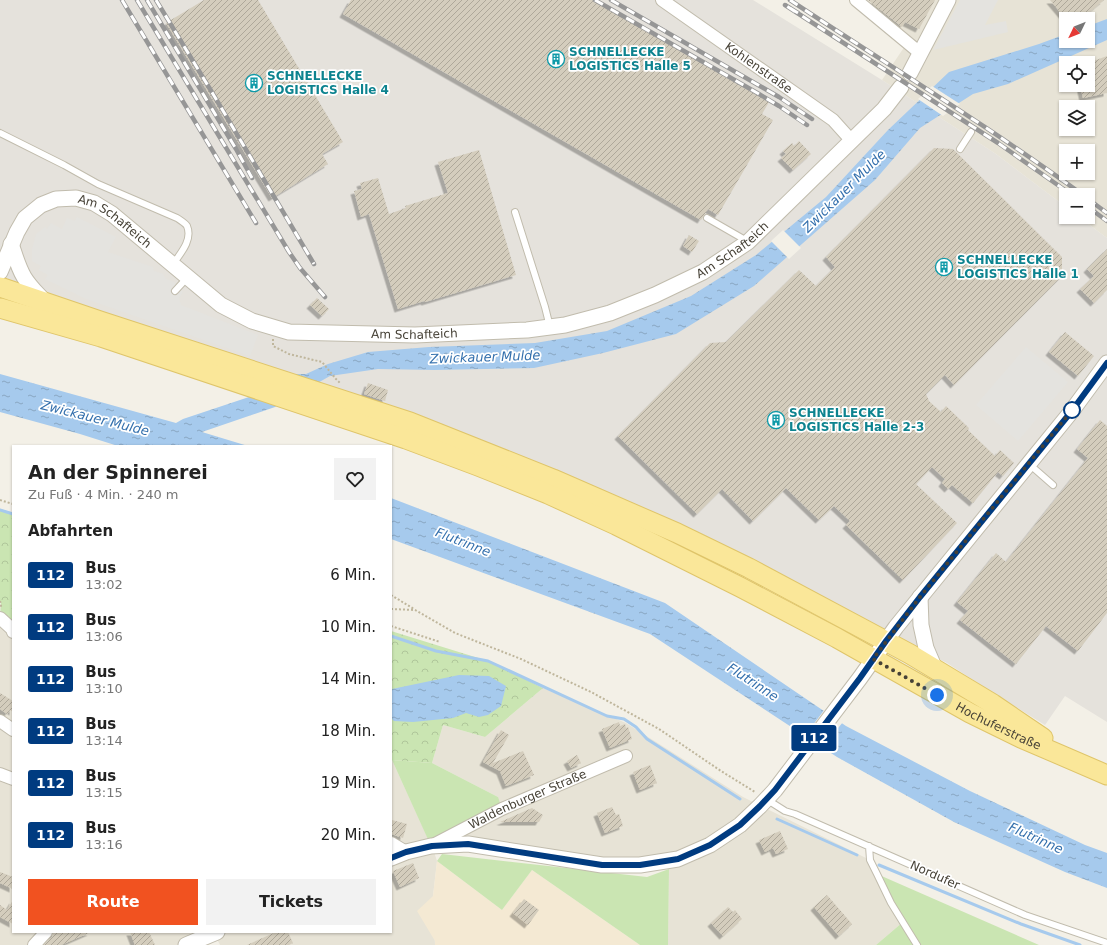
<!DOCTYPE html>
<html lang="de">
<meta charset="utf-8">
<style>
body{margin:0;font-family:"DejaVu Sans",sans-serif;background:#f2f2f2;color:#222;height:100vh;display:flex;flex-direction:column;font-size:15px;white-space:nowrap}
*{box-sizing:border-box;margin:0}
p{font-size:13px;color:#767676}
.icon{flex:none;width:22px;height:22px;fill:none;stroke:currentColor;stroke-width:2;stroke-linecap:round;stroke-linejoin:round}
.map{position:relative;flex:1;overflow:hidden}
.details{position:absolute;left:12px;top:445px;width:380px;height:488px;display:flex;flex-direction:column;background:#fff;border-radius:0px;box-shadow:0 1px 3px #0004}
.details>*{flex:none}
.badge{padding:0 8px;border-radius:3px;font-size:14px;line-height:26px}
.needle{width:26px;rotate:227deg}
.tools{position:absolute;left:1059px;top:12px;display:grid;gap:8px}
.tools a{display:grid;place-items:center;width:36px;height:36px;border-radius:0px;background:#fff;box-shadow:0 1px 3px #0004;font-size:20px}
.you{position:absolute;width:20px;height:20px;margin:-10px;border:3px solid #fff;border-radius:50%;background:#1a73e8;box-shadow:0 0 0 6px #1a73e833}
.map>.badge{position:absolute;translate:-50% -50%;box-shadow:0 0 0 2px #fff}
h2{padding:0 16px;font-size:15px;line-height:36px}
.round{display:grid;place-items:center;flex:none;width:42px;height:42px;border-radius:0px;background:#f2f2f2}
.headline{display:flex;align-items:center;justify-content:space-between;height:68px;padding:0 16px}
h1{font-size:19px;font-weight:700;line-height:30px}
.button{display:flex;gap:8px;margin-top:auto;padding:8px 16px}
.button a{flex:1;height:46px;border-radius:0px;background:#f15220;color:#fff;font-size:16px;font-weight:700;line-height:46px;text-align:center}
.button a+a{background:#f2f2f2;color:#222}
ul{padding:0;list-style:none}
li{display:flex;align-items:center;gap:12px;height:52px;padding:0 16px}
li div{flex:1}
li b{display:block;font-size:15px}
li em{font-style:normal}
li .badge{min-width:44px;font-weight:700;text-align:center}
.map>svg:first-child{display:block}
.residential{fill:#e7e3d6;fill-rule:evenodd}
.commercial{fill:#f4e9d3}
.industrial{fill:#e5e2dc}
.green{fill:#cae5b2}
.forest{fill:url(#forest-crowns)}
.parking{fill:#e4e3df}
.water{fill:url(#water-ripples)}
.pier{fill:#f3f0e7}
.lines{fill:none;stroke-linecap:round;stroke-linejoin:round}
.stream{stroke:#a6caed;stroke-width:3}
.building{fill:url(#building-hatch);filter:url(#shadow)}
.service-casing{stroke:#c1bcad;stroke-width:8}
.minor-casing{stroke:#c1bcad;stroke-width:14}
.tertiary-casing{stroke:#c1bcad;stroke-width:17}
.primary-casing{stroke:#dfc56a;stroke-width:21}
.path{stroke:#bfb69c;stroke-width:2;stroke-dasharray:2 2;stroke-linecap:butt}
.service{stroke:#fff;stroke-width:6}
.minor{stroke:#fff;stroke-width:12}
.tertiary{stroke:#fff;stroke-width:15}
.primary{stroke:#fae799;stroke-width:19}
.rail-casing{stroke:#969696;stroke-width:4.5}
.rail{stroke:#fff;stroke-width:3;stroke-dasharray:9;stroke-linecap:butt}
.line-casing{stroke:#fff;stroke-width:9}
.line{stroke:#003b80;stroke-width:6}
.walk{stroke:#464136;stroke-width:4;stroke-dasharray:0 7.2}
.stop-dot{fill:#fff;stroke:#003b80;stroke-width:2}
.labels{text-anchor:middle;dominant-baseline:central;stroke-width:3.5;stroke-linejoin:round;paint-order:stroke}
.culture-label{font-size:12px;font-weight:bold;fill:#0d838f;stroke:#fff;text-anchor:start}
.street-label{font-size:12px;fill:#464136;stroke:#fff}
.water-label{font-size:13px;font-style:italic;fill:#3470ad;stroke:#fff}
</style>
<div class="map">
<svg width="1107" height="945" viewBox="0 0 1107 945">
<defs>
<pattern id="forest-crowns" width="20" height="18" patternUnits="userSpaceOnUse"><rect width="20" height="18" fill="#cae5b2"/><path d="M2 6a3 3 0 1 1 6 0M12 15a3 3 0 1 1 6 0" fill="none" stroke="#afc69a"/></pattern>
<pattern id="water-ripples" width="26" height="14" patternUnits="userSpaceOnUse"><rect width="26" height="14" fill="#a6caed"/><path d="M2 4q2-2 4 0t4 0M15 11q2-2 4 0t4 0" fill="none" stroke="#89a6c1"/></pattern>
<pattern id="building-hatch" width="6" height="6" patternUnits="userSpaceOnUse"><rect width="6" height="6" fill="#d4cdbd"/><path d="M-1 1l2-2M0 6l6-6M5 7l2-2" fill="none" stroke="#aea89a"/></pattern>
<filter id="shadow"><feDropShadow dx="-3.5" dy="3.5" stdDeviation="0" flood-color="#0004"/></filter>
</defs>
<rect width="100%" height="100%" fill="#f3f0e7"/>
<path class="residential" d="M856,0H1107V238L1079,217H1088V195H1066V207L996,154L882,80L907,43ZM1066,19H1088V41H1066ZM1066,63H1088V85H1066ZM1066,107H1088V129H1066ZM1066,151H1088V173H1066Z
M1,604L0,618L13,632V932H391V760H392L431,845L498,797L432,763L443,725L485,737L543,688L626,723L743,797L870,860L903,922L876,945H668L669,860L640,865L432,846L437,861L433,896L435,945H220L214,933L186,945H0V605Z"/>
<path class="commercial" d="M437,861L502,910L532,870L640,945H435V941L417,911L433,896Z"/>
<path class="industrial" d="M0,0H753L882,80L996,154L1066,207V217H1079L1107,238V722L1065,696L1045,725L998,696L947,663L841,608L701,540L0,279Z"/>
<path class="green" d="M392,760L432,763L498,797L502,809L431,846Z
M442,854L647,877L669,869L668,945H640L532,870L502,910L437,861Z
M877,874L1039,945H876L903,922Z"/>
<path class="forest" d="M0,509L13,513V632L0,618L1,604L0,601Z
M391,631L488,661L543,688L485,737L443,725L432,763L391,760Z"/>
<path class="parking" d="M960,0H998L985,25L1006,21L1008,32L933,50Z
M77,217L116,237L108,252L153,267L154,271L163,274L166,279L174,282L183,292L179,298L181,305L258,335L250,356L86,299L45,279L48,275L39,270L41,266L32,261V249L36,234L45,227L47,229L51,223L62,229L67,218L75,221Z
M1026,347L1068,382L1018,441L976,405Z"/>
<path class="water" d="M1107,19V40L1008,84L973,94L920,128L875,180L754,286L676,334L603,353L534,368L434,370L378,369L330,376L275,407L202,432L248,446H118L80,434L0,412V374L176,423L183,419L249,397L293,374H306L328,364L368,352L429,347L535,343L607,331L691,296L756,255L826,197L888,130L949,72L1039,44L1066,34V41H1088V26Z
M391,498L665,603L846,726L970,791L1085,845L1107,853V888L1065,872L954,822L837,757L650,634L391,539Z
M459,675L489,676L506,686L501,706L488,715L479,717L466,713L453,718L413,722L394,721L391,718L392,689Z"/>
<path class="pier" d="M932,86L960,104L943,116L918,99Z
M783,230L801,248L789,259L771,241Z
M825,709L843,722L821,749L803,738Z"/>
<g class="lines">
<path class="stream" d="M0,510L13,514
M391,636L436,651L488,661L607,716L624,719L636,727L647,739L740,799
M777,819L857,855
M879,865L1021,924L1080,945"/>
</g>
<path class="building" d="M204,0H258L343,142L322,154L328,164L272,198L166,23Z
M351,0H593L769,102L762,114L773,120L718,215L708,209L701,220L343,14Z
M868,0H935L919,29L905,22L902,27Z
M1050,0H1104L1081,19H1066Z
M1107,56V93L1083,98L1080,85H1088V63Z
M799,141L811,154L793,170L781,158L786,154L783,151L792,143L794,146Z
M934,148L953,149L1062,257V276L954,385L945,375L926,394L929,401L941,412L946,406L969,428L968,430L995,456L1000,450L1014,463L1003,476L998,472L973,503L952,485L948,489L942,483L945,479L932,467L916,484L957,523L903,580L846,525L850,521L834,506L819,520L786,488L753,521L722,489L697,514L618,436L710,343L726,342L799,270L816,286L835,267L826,257Z
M479,150L516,275L425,302L424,301L398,309L369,214L361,217L354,191L362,189L360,183L378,178L389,214L406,208L405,206L448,193L438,162Z
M689,235L699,241L692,252L683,246Z
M1107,249V290L1094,303L1080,289L1094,276L1087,269Z
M317,298L329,309L322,316L310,305Z
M1065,332L1094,356L1078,376L1049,352Z
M368,383L388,390L385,401L364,394Z
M1100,420L1107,426V613L1078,651L1046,626L1016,664L960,620L968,611L957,602L996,553L1006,562L1088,458L1077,449Z
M0,693L13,701V712L10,710L7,714L0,709Z
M619,722L620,726L625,724L626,728L628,727L632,739L610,748L602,729Z
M501,730L509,735L493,763L523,751L534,775L506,786L500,771L483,762Z
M577,755L581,763L571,768L567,761Z
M650,765L657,783L640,790L633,772Z
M612,807L616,815L619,814L623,826L605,833L597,813Z
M532,808L543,815L539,822H500Z
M392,820L407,824L403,838L391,834V825Z
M780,831L788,849L776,854L773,848L765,852L759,840Z
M413,863L419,878L400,887L393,871Z
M0,872L13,877V889L0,883Z
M827,895L852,924L839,936L814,907Z
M524,899L539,910L528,925L513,913Z
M13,900V924L0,917V905L7,910Z
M728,907L733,912L735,910L742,919L723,936L711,923Z
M55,932H91L61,945H44L52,937L53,933Z
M130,932H149L155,945H135Z
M276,932H288L293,943L289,945H247Z"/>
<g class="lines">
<g class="service-casing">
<path id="service" d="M0,133L64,165L98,184L177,218C180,220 185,223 187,226C193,240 180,254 173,264
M960,149L971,132
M515,212L545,307L550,327
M707,218L747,241
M175,291L187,278
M1029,464L1053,485
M766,799L785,811L795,814L1025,915L1107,943
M869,846L870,860L877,874L891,903L917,945"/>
</g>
<g class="minor-casing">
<g id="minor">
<path id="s1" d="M662,0L833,120L851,140"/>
<path d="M856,0L920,53"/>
<path d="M0,618L12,629L13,632"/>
<path d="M0,721L13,730"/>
<path d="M0,774L13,779"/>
<path d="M391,843L406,852"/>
<path id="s2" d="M433,845L502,809L626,756"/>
<path d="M34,945L46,932"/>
</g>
</g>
<g class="tertiary-casing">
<g id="tertiary">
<path d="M910,73L948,0"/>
<path d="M11,244C15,255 18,267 24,277C30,287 38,294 45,302"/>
<path id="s3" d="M0,272L17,232L25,218L41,205L56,199L76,198L94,203L112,214L221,305L252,321L289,332L415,335L527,330L565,325L610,313L655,295L703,272L748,242L884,109L901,87"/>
<path d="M920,597L921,625L926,648L935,669"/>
<path d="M391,858L406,852L431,846L468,844L602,865H640L678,859L710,845L740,825L760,806L775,790L860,678L896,627L1071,412L1107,363"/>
<path d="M186,945L217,932"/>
</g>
</g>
<g class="primary-casing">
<g id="primary">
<path d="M0,287L100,321L410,422L553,479L677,533L749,568L910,654L993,704L1043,738"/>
<path id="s4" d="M0,308L101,337L406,439L478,466L548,494L616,525L740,587L837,638L970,713L1021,738L1107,775"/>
</g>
</g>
<path class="path" d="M273,339V346L289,354L322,362L336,379L341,384
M0,500L13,504
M391,595L414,609
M0,601L1,604V607
M391,609L415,610L455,633L521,659L591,692L659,729L721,771L755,792
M391,626L440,642"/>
<use href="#service" class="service"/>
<use href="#minor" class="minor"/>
<use href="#tertiary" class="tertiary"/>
<use href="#primary" class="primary"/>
<g class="rail-casing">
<path id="rail" d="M122,0L256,223
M137,0L289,252L300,268L325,297
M147,0L236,149L252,178
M156,0L213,94L314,264
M595,0L759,94L779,106L807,125
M611,0L779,97L812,119
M790,0C888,65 988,126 1083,195
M798,13L785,5L998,143L1072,195
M1088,199L1107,213
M1088,207L1107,221"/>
</g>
<use href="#rail" class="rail"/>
</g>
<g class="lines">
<g class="line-casing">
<path id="line" d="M391,858L406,852L432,846L468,844L602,865H640L678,859L710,845L740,825L760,806L775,790L860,678L886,641L920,597L1071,412L1107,363"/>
</g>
<use href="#line" class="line"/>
<path class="walk" d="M937,695L873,659L920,597L1072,410"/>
</g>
<defs>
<g id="building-ring" transform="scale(0.9)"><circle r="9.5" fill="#fff" stroke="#0f9aa8" stroke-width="1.5"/><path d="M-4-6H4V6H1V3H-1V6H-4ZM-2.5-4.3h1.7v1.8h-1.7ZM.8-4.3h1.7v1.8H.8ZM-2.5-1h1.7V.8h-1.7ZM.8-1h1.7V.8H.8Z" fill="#0f9aa8"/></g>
</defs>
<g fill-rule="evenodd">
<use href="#building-ring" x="556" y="59"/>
<use href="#building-ring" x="254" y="83"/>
<use href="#building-ring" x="944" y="267"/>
<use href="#building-ring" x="776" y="420"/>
</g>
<circle class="stop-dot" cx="1072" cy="410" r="8"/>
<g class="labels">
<g class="culture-label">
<text x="569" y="52">SCHNELLECKE<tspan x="569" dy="14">LOGISTICS Halle 5</tspan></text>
<text x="267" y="76">SCHNELLECKE<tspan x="267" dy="14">LOGISTICS Halle 4</tspan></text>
<text x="957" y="260">SCHNELLECKE<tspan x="957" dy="14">LOGISTICS Halle 1</tspan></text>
<text x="789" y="413">SCHNELLECKE<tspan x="789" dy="14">LOGISTICS Halle 2-3</tspan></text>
</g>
<g class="street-label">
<text stroke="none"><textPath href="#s1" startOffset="118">Kohlenstraße</textPath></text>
<text stroke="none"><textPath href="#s3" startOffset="162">Am Schafteich</textPath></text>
<text stroke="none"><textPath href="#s3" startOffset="833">Am Schafteich</textPath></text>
<text stroke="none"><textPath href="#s3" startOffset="497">Am Schafteich</textPath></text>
<text stroke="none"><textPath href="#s4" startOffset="1086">Hochuferstraße</textPath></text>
<text stroke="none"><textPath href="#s2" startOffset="105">Waldenburger Straße</textPath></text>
<text transform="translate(935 875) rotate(24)">Nordufer</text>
</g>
<g class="water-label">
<text transform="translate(844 191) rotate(-45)">Zwickauer Mulde</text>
<text transform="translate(485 357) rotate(-2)">Zwickauer Mulde</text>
<text transform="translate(95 418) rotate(14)">Zwickauer Mulde</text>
<text transform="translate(463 542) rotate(21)">Flutrinne</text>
<text transform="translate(753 682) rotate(33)">Flutrinne</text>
<text transform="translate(1036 838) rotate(24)">Flutrinne</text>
</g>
</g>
</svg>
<div class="tools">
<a><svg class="needle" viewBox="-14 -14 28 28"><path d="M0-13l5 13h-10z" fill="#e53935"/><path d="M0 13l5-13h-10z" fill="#767676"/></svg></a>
<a><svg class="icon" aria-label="locate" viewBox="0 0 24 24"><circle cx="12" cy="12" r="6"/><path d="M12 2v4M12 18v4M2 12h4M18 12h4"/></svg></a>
<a><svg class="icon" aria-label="layers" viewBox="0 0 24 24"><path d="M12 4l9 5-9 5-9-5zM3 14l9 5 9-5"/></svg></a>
<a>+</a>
<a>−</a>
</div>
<div class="you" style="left:937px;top:695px"></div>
<b class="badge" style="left:814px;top:738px;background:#003b80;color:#fff">112</b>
<section class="details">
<div class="headline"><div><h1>An der Spinnerei</h1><p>Zu Fuß · 4 Min. · 240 m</p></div><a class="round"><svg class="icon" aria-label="heart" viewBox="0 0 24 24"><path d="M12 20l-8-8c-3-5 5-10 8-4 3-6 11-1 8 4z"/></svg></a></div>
<h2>Abfahrten</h2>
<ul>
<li><span class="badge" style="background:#003b80;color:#fff">112</span><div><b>Bus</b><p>13:02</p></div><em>6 Min.</em></li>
<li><span class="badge" style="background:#003b80;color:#fff">112</span><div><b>Bus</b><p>13:06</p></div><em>10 Min.</em></li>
<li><span class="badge" style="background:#003b80;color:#fff">112</span><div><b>Bus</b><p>13:10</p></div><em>14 Min.</em></li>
<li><span class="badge" style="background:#003b80;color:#fff">112</span><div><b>Bus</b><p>13:14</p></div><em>18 Min.</em></li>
<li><span class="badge" style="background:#003b80;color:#fff">112</span><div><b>Bus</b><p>13:15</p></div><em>19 Min.</em></li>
<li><span class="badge" style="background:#003b80;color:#fff">112</span><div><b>Bus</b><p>13:16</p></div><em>20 Min.</em></li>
</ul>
<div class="button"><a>Route</a><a>Tickets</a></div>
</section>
</div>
